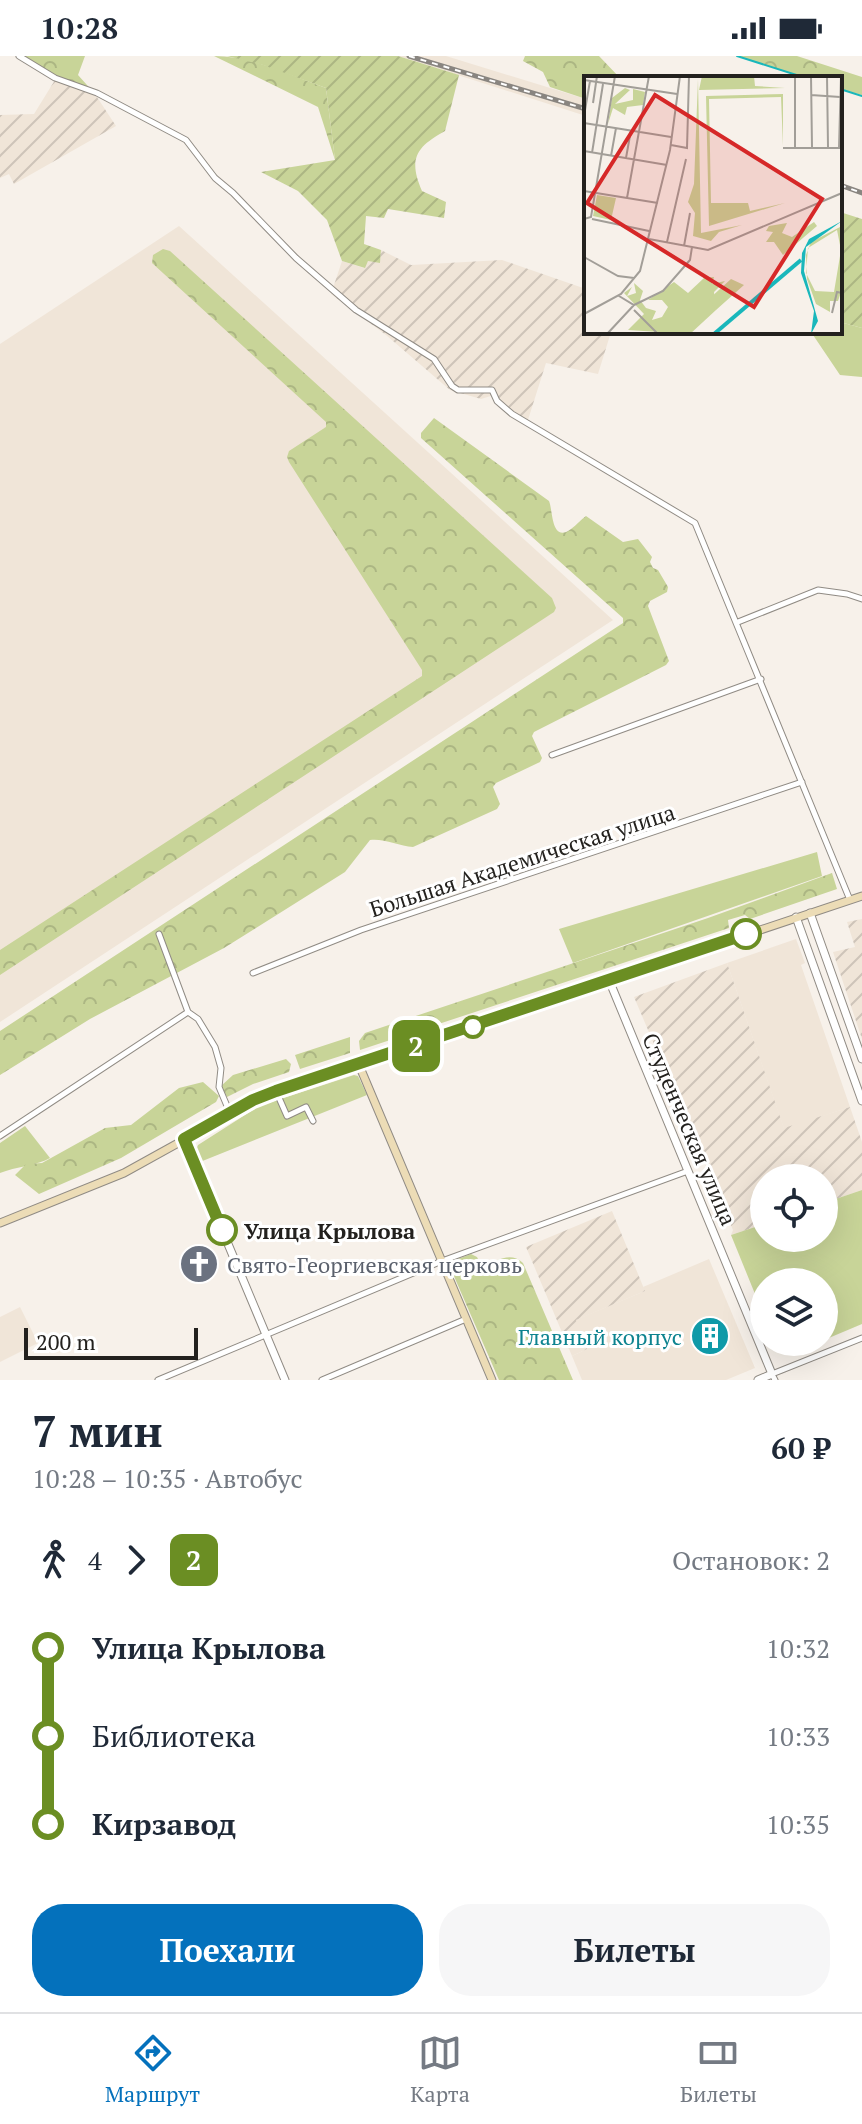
<!DOCTYPE html>
<html lang="ru">
<meta charset="utf-8">
<style>
body{margin:0;font-family:"PT Serif",serif;background:#f6f6f7;color:#1f2937;height:100vh;display:flex;flex-direction:column;font-size:30px;white-space:nowrap}
*{box-sizing:border-box;margin:0}
p{font-size:26px;color:#747a83}
.icon{flex:none;width:44px;height:44px;fill:none;stroke:currentColor;stroke-width:2;stroke-linecap:round;stroke-linejoin:round}
.map{position:relative;height:1324px;overflow:hidden}
.sheet{display:flex;flex-direction:column;background:#fff;flex:1}
.sheet>*{flex:none}
.badge{padding:0 16px;border-radius:12px;font-size:28px;line-height:52px}
.fabs{position:absolute;left:750px;top:1108px;display:grid;gap:16px}
.fabs a{display:grid;place-items:center;width:88px;height:88px;border-radius:50%;background:#fff;box-shadow:0 8px 32px #0002;font-size:40px}
.scale{position:absolute;left:24px;bottom:20px;width:174px;box-sizing:border-box;padding-left:8px;border:4px solid #23211e;border-top:0;font-size:22px;line-height:28px;white-space:nowrap;color:#23211e;-webkit-text-stroke:6px #fff;paint-order:stroke}
.map>.badge{position:absolute;translate:-50% -50%;box-shadow:0 0 0 4px #fff}
.legs{display:flex;align-items:center;gap:12px;height:88px;padding:0 32px;font-size:26px}
.legs p{margin-inline-start:auto}
.summary{display:flex;align-items:center;justify-content:space-between;height:136px;padding:0 32px}
h1{font-size:44px;font-weight:800;line-height:60px}
.primary-button{display:flex;gap:16px;margin-top:auto;padding:16px 32px}
.primary-button a{flex:1;height:92px;border-radius:32px;background:#0471bc;color:#fff;font-size:32px;font-weight:800;line-height:92px;text-align:center}
.primary-button a+a{background:#f6f6f7;color:#1f2937}
ul{padding:0 32px;list-style:none}
li{display:flex;align-items:center;gap:28px;height:88px;font-size:30px}
li i{display:grid;place-items:center;width:12px;height:100%;margin:0 10px;background:currentColor}
li i::after{content:'';width:20px;height:20px;margin:-10px;border:6px solid;border-radius:50%;background:#fff}
li p{margin-inline-start:auto}
li:first-child i{background:linear-gradient(#0000 50%,currentColor 0)}
li:last-child i{background:linear-gradient(currentColor 50%,#0000 0)}
.status{display:flex;justify-content:space-between;align-items:center;height:56px;padding:0 40px;background:#fff;direction:ltr}
.status svg{height:22px;fill:currentColor}
.tabs{display:flex;justify-content:space-around;align-items:center;height:112px;border-top:2px solid #e0e1e3;background:#fff;font-size:22px;color:#747a83}
.tabs a{display:grid;justify-items:center;gap:4px}
.tabs .current{color:#0471bc}
.map>svg:first-child{display:block}
.built{fill:#f0e5d8}
.industrial{fill:url(#industrial-furrows)}
.grass{fill:#c8d498}
.forest{fill:url(#forest-crowns)}
.garden{fill:url(#garden-furrows)}
.lines{fill:none;stroke-linecap:round;stroke-linejoin:round}
.stream{stroke:#19b7bb;stroke-width:2}
.minor-casing{stroke:#908b84;stroke-width:7}
.tertiary-casing{stroke:#908b84;stroke-width:9}
.secondary-casing{stroke:#908b84;stroke-width:9}
.minor{stroke:#fff;stroke-width:5}
.tertiary{stroke:#fff;stroke-width:7}
.secondary{stroke:#ecdcb6;stroke-width:7}
.rail-casing{stroke:#898580;stroke-width:5}
.rail{stroke:#fff;stroke-width:2;stroke-dasharray:6;stroke-linecap:butt}
.line-1-casing{stroke:#fff;stroke-width:18}
.line-1{stroke:#6b8e23;stroke-width:12}
.stop-1-dot{fill:#fff;stroke:#6b8e23;stroke-width:4}
.labels{text-anchor:middle;dominant-baseline:central;stroke-width:6;stroke-linejoin:round;paint-order:stroke}
.street-label{font-size:22px;fill:#23211e;stroke:#fff}
.stop-label{font-size:22px;font-weight:bold;fill:#23211e;stroke:#fff;text-anchor:start}
.worship-label{font-size:22px;fill:#5b616d;stroke:#fff;text-anchor:start}
.culture-label{font-size:22px;fill:#0d838f;stroke:#fff;text-anchor:end}
.inset-river{fill:none;stroke:#19b7bb;stroke-width:4}
.inset-road{fill:none;stroke:#a29e98;stroke-width:2}
.view{fill:#d62828;fill-opacity:0.15;stroke:#d62828;stroke-width:4}
.inset-edge{fill:none;stroke:#23211e;stroke-width:4}
</style>
<div class="status"><b>10:28</b><svg viewBox="0 0 49 12"><path d="M0 12V9h3v3zM5 12V6h3v6zM10 12V3h3v9zM15 12V0h3v12zM26 1h20v11H26zM47 4h2v5h-2z"/></svg></div>
<div class="map">
<svg width="862" height="1324" viewBox="0 0 862 1324">
<defs>
<pattern id="industrial-furrows" width="10" height="10" patternUnits="userSpaceOnUse" patternTransform="scale(2)"><rect width="10" height="10" fill="#f0e5d8"/><path d="M-1 1l2-2M0 10L10 0M9 11l2-2" fill="none" stroke="#cec4b9"/></pattern>
<pattern id="forest-crowns" width="20" height="18" patternUnits="userSpaceOnUse" patternTransform="scale(2)"><rect width="20" height="18" fill="#c8d498"/><path d="M2 6a3 3 0 1 1 6 0M12 15a3 3 0 1 1 6 0" fill="none" stroke="#acb683"/></pattern>
<pattern id="garden-furrows" width="10" height="10" patternUnits="userSpaceOnUse" patternTransform="scale(2)"><rect width="10" height="10" fill="#c8d498"/><path d="M-1 1l2-2M0 10L10 0M9 11l2-2" fill="none" stroke="#acb683"/></pattern>
</defs>
<rect width="100%" height="100%" fill="#f7f1ea"/>
<path class="built" d="M398,0H446L586,43V60Z
M179,170L613,564L0,966V288Z
M796,883L805,907L801,909L850,1051L784,1073L727,907Z
M709,1203L755,1312L726,1324H582L572,1300L587,1293L575,1264L645,1235L643,1231Z
M20,1251L38,1287L0,1306V1261Z"/>
<path class="industrial" d="M55,24L95,38L116,70L14,128L9,118L0,122V59L34,58Z
M381,194L411,209L502,204L586,233V276H611L598,318L546,307L527,367L494,339L481,343L450,334L386,279L331,238L342,205L364,212L368,205L380,206Z
M862,863V983L833,896L855,891L847,866Z
M727,907L784,1072L850,1051L862,1086V1134L824,1147V1122H764V1168L731,1179L733,1174L634,941Z
M612,1155L645,1235L576,1264L587,1293L572,1300L526,1191Z"/>
<path class="grass" d="M840,266L862,272V321L840,319L811,276H840Z
M817,796L822,820L573,907L559,873Z
M354,1019L358,1020L367,1039L200,1106L196,1094L198,1089L259,1050Z
M25,1070L50,1102C38,1109 15,1111 0,1117V1087Z
M862,1134V1268L824,1284V1226H764V1260L731,1179L764,1168V1182H824V1147Z"/>
<path class="forest" d="M16,0H85L78,19L95,38L55,24Z
M214,0C252,0 291,19 326,32L335,104L318,51Z
M525,0H599L620,22H586V43L550,31L543,16L523,5Z
M736,0H797L862,21V39L840,33V22H806Z
M163,193L170,195L552,542L556,552L554,556L0,919V894L422,620V614L289,406L287,401L289,395L326,371V366L152,207L153,199Z
M434,362L549,445C553,454 551,488 571,473C577,469 580,464 586,460L623,486L638,483L652,501L650,506L653,512L658,514L668,531L667,536L650,545L648,550L669,605L666,609L534,676L532,680L542,702L540,706L496,727L493,731L500,748L497,753L413,791C399,790 383,782 370,784L345,816L224,892L90,963L0,1019V975L623,567V562L421,382V377Z
M832,817L837,833L750,863L745,859L728,864L729,872L360,994L359,985L365,977L708,862Z
M350,981V997L300,1013L295,999Z
M286,1003L291,1008L289,1016L253,1028L227,1041L221,1030L233,1019Z
M203,1026L219,1040L216,1046L121,1102L39,1138L15,1119L26,1108L42,1107L105,1072L131,1069L179,1032Z
M471,1198L477,1201L482,1211C497,1205 510,1195 523,1207L573,1324H499L450,1211L453,1205Z"/>
<path class="garden" d="M227,0H398L459,19L445,75C416,91 408,103 422,135L446,146L444,162L388,153L384,162L366,160L364,188L381,194L380,207L368,205L365,212L342,205L327,164L298,135L261,116L335,104L326,32L263,9Z
M840,156L862,163V272L840,266Z"/>
<g class="lines">
<path class="stream" d="M737,0L806,22
M840,33L862,40"/>
<g class="minor-casing">
<path id="minor" d="M19,0L55,22L97,37L186,84L215,122L233,137L296,202L356,254L434,303L452,330L458,334H492L497,345L512,358L695,467L850,844
M738,566L818,534L847,538L862,543
M552,699L761,623
M159,878L188,956
M253,917L361,874L802,726
M276,1035L287,1060L306,1051L313,1065
M0,1080L188,956L198,963L215,991L221,1012L219,1031L230,1057
M158,1324L442,1205L688,1115
M322,1324L466,1263
M775,1324L772,1318L862,1282"/>
</g>
<g class="tertiary-casing">
<path id="tertiary" d="M810,857L862,1003
M796,861L862,1045
M609,924L772,1318L758,1324
M184,1083L285,1324"/>
</g>
<g class="secondary-casing">
<path id="secondary" d="M359,1009L492,1324
M0,1167L124,1117L263,1040L862,840"/>
</g>
<use href="#minor" class="minor"/>
<use href="#tertiary" class="tertiary"/>
<use href="#secondary" class="secondary"/>
<g class="rail-casing">
<path id="rail" d="M409,0L586,53
M840,129L862,137"/>
</g>
<use href="#rail" class="rail"/>
</g>
<g class="lines">
<g class="line-1-casing">
<path id="line-1" d="M222,1174L184,1083L253,1044L276,1035L746,878"/>
</g>
<use href="#line-1" class="line-1"/>
</g>
<defs>
<g id="church-disc" transform="scale(2)"><circle r="9.5" fill="#6b7280" stroke="#fff"/><path d="M-1.2-6h2.4v3.5h3.3v2.4h-3.3V6h-2.4V-.1h-3.3v-2.4h3.3Z" fill="#fff"/></g>
<g id="building-disc" transform="scale(2)"><circle r="9.5" fill="#0f9aa8" stroke="#fff"/><path d="M-4-6H4V6H1V3H-1V6H-4ZM-2.5-4.3h1.7v1.8h-1.7ZM.8-4.3h1.7v1.8H.8ZM-2.5-1h1.7V.8h-1.7ZM.8-1h1.7V.8H.8Z" fill="#fff"/></g>
</defs>
<g fill-rule="evenodd">
<use href="#church-disc" x="199" y="1208"/>
<use href="#building-disc" x="710" y="1280"/>
</g>
<g class="stop-1-dot">
<circle cx="746" cy="878" r="14"/>
<circle cx="473" cy="971" r="10"/>
<circle cx="222" cy="1174" r="14"/>
</g>
<g class="labels">
<g class="street-label">
<text transform="translate(522 804) rotate(-18)">Большая Академическая улица</text>
<text transform="translate(690 1073) rotate(67)">Студенческая улица</text>
</g>
<g class="stop-label">
<text x="244" y="1174">Улица Крылова</text>
</g>
<g class="worship-label">
<text x="227" y="1208">Свято-Георгиевская церковь</text>
</g>
<g class="culture-label">
<text x="682" y="1280">Главный корпус</text>
</g>
</g>
<g transform="translate(584 20)">
<rect width="258" height="258" fill="#f7f1ea"/>
<path d="M13,119L32,122L27,144L9,140ZM256,151L257,216L254,225H246V236L232,228L223,203L222,179L227,166ZM253,154L257,174L250,216L231,215L222,197L224,172ZM130,201L128,208L141,205L130,216L132,234L106,258L44,254L60,238L40,217L48,211L43,220L52,217L50,207L59,215L56,224L62,232L72,235L68,244L78,241L84,231L78,224H64L90,206L104,217L120,202Z" fill="#c8d498" fill-rule="evenodd"/>
<path d="M114,3L117,157L158,149L135,156L127,165L109,160L111,137L104,126L110,108ZM41,12L46,14L31,28L49,24V13L61,16L59,29L43,31L41,39L29,32L24,48L28,22ZM199,18V70L197,21L125,23L127,127H164L166,135L201,127L125,150L122,20Z" fill="#c8d498"/>
<path d="M170,0L171,10L201,12L115,14L118,0ZM230,146L233,150L199,179L190,166H182L189,156L182,155L185,150L203,147L198,157L208,161ZM147,203L160,209L132,234L125,223Z" fill="#c8d498"/>
<path d="M258,145L222,171L220,195L234,245L227,258L230,235L217,197L218,177L225,163Z" fill="#19b7bb"/>
<path class="inset-river" d="M130,258L217,184"/>
<path class="inset-road" d="M211,0V71M227,0L228,71M243,0L244,71M0,4L93,18M227,19L256,21M9,27L13,0M0,40L6,5M0,47L87,61M87,69L103,72L105,0M199,72H258M255,72L257,0M0,75L83,89M8,77L19,8M27,80L32,52M42,82L47,54M0,115L74,127M43,122L65,0M0,143L7,141L31,0M8,143L65,155M65,163L124,174L258,117M83,166L102,83M100,170L106,137M0,181L34,200L50,202M35,220L50,229L79,215L106,184L108,171M50,234L74,258M248,237L253,216L258,217M0,238L37,218L56,195L86,74L96,0M23,258L50,229"/>
<path class="view" d="M71,19L238,123L170,231L3,127Z"/>
<rect width="258" height="258" class="inset-edge"/>
</g>
</svg>
<div class="fabs">
<a><svg class="icon" aria-label="locate" viewBox="0 0 24 24"><circle cx="12" cy="12" r="6"/><path d="M12 2v4M12 18v4M2 12h4M18 12h4"/></svg></a>
<a><svg class="icon" aria-label="layers" viewBox="0 0 24 24"><path d="M12 4l9 5-9 5-9-5zM3 14l9 5 9-5"/></svg></a>
</div>
<div class="scale">200 m</div>
<b class="badge" style="left:416px;top:990px;background:#6b8e23;color:#fff">2</b>
</div>
<section class="sheet">
<div class="summary"><div><h1>7 мин</h1><p>10:28 – 10:35 · Автобус</p></div><b>60 ₽</b></div>
<div class="legs"><svg class="icon" aria-label="walk" viewBox="0 0 24 24"><circle cx="13" cy="4" r="2"/><path d="M13 8l-2 6 4 7M11 14l-3 7M7 12l3-4h3l4 4"/></svg>4<svg class="icon" aria-label="forward" viewBox="0 0 24 24"><path d="M9 5l7 7-7 7"/></svg><b class="badge" style="background:#6b8e23;color:#fff">2</b><p>Остановок: 2</p></div>
<ul>
<li><i style="color:#6b8e23"></i><b>Улица Крылова</b><p>10:32</p></li>
<li><i style="color:#6b8e23"></i><span>Библиотека</span><p>10:33</p></li>
<li><i style="color:#6b8e23"></i><b>Кирзавод</b><p>10:35</p></li>
</ul>
<div class="primary-button"><a>Поехали</a><a>Билеты</a></div>
</section>
<nav class="tabs">
<a class="current"><svg class="icon" aria-label="directions" viewBox="0 0 24 24"><path d="M12 3l9 9-9 9-9-9zM9 14v-3h6M13 9l2 2-2 2"/></svg>Маршрут</a>
<a><svg class="icon" aria-label="map" viewBox="0 0 24 24"><path d="M3 6l6-2 6 2 6-2v14l-6 2-6-2-6 2zM9 4v14M15 6v14"/></svg>Карта</a>
<a><svg class="icon" aria-label="tickets" viewBox="0 0 24 24"><path d="M3 7h18v10H3zM15 7v10"/></svg>Билеты</a>
</nav>
